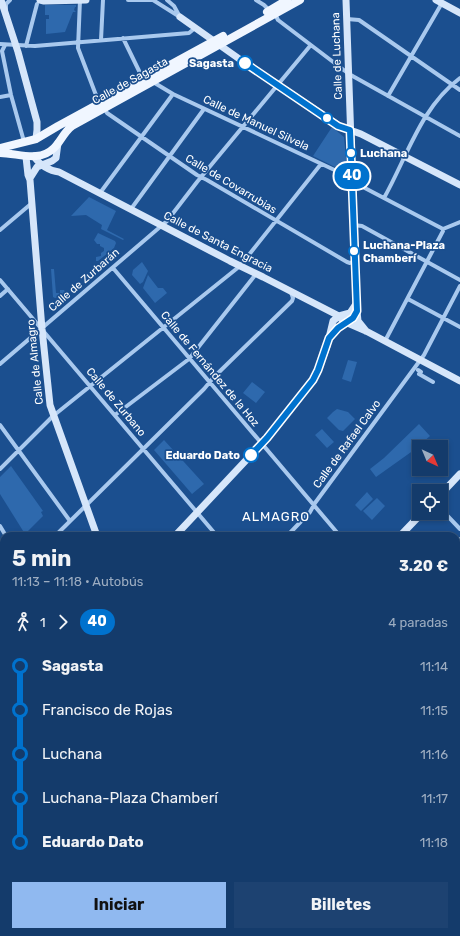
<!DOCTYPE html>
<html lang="es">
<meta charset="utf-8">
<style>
body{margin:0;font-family:Rubik,sans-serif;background:#1d4271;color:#f1f3f6;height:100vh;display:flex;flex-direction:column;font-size:15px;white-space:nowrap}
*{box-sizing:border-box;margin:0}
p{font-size:13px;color:#9dadc1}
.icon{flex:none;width:22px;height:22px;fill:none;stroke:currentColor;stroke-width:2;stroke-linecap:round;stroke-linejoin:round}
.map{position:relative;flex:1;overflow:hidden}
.side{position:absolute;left:0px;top:532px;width:460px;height:404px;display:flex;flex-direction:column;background:#143b6b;border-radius:12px 12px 0 0;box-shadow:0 2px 6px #0003,0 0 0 1px #33557e}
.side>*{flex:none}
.badge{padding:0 8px;border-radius:13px;font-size:14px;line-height:26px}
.needle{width:26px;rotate:136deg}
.controls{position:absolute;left:412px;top:440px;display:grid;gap:8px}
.controls a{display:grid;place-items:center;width:36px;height:36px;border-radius:0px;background:#143b6b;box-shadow:0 2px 6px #0003,0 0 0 1px #33557e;font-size:20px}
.map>.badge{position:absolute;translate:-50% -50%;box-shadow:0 0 0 2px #fff}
.legs{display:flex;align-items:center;gap:6px;height:44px;padding:0 12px;font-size:13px}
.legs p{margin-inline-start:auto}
.summary{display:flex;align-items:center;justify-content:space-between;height:68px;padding:0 12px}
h1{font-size:22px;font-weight:700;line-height:30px}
.primary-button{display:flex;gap:8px;margin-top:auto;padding:8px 12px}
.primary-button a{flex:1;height:46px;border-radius:0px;background:#90b9f0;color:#111;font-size:16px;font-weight:700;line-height:46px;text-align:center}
.primary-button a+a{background:#1d4271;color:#f1f3f6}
ul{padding:0 12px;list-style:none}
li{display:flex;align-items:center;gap:14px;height:44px;font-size:15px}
li i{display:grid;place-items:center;width:6px;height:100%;margin:0 5px;background:currentColor}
li i::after{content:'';width:10px;height:10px;margin:-5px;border:3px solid;border-radius:50%;background:#143b6b}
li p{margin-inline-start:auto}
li:first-child i{background:linear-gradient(#0000 50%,currentColor 0)}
li:last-child i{background:linear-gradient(currentColor 50%,#0000 0)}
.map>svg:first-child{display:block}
.green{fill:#2e69ad}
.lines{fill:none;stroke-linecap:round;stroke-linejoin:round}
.street{stroke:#a9c9ee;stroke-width:4}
.secondary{stroke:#d6e6fa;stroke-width:7}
.primary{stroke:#f0f6ff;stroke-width:8}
.highway{stroke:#fff;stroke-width:9}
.line-1-casing{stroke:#fff;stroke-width:9}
.line-1{stroke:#0072ce;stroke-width:6}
.stop-1-dot{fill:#fff;stroke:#0072ce;stroke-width:2}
.labels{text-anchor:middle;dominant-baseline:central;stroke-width:3.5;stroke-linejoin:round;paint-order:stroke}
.street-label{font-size:11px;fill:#fff;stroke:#1b4f8f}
.stop-label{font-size:11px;font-weight:bold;fill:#fff;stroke:#1b4f8f;text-anchor:end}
.quarter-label{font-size:13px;letter-spacing:1px;fill:#fff;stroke:#1b4f8f}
</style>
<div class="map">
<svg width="460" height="936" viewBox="0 0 460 936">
<rect width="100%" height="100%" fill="#1b4f8f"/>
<path class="green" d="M45,5H76V7H75L74,10L76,12H73L65,32L46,34V19H49V15H45Z
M332,127L344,137L347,169L343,171L313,156Z
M89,197L116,211L107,230L124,239L123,240L101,229L102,225L86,215L71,216Z
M98,233L115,241L116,243L114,248L98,261H96V257L101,256V253L104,251V248L100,246V244H97L94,240Z
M142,262L148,271L143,282L140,284L132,275L133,270Z
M51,269H54L56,293H60V290H64L66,294L65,296L55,298L53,297Z
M148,275L158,288H163L167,293L155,303L143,288Z
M348,360L357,362L351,382L342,379Z
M252,382L265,392L256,403L243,393Z
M337,409L348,412L355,419L343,431L339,430L327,418L333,412Z
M419,424L430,436L414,450L376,477L370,469L384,458Z
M322,429L334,442L327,448L315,435Z
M164,440L204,484L192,494L154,450Z
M11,466L43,511L41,512L43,516L25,534L0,494V477Z
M367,492L373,499L361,511L355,505Z
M377,498L385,506L372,520L363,511Z"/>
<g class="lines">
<path class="street" d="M80,0L78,48L99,103
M128,0H153L180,17
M167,0L174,6L180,17
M256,0L264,5L269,10
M6,10V4L10,0
M275,14L278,20L349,74L460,136
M347,19L359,20L460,90
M123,38L143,79
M101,40L103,0
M0,44L35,46L189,33L195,28
M5,45L2,51L11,95L23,138L25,142
M26,46L37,4
M153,82L173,94L343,174L361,186L443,229
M388,96L442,3
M0,97L11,95
M104,108L107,113L197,175L207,180L347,262L350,263L355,261
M100,193L173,94
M384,198C407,157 421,107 460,78
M131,209L204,109
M354,225L362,226L460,280
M443,229L460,222
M0,230L32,203
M113,268L340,536
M0,280L217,536
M0,296L8,289
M408,299L460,327
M385,341L443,231V229
M0,364L167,221L197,182L310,46
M418,370L421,372L419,374L433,382
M115,415L189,359L256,274
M0,425L70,521
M0,469L53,416L240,266L321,164
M441,509L460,529
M0,526L6,536
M55,536L204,389L214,377L292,301L293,298L291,292
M287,536L310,512L315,503L424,355L460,286
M456,542L460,539
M0,592L4,588
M456,644L460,641
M0,660L4,666
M456,672L460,677
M0,733L4,737
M456,816L460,821
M456,908L460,904
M456,920L460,923
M220,932L221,936
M391,932L397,936
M122,936L126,932
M171,936L172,932"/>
<path class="secondary" d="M1,0L18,52L37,122V130L36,139
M40,0L44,1L86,0
M346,0L357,311L358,321L366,331
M436,0L460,13
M180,17L245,63L339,126L361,134L460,185
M34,156C39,165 50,171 59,172L230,261L263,277L339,316L343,321L366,331L460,381
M26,157L28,175L30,180L42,329L50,405L97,536
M30,178L37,167L52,161L56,158L58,143
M329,338L338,328L353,318L357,311
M441,494L460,474
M175,536L267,438L313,380L317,373L327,346L333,321L339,316L350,313L356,304
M400,536L422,513
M0,720L4,716
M0,847L4,851
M0,924L4,920
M72,932L75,936"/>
<path class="primary" d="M267,12L287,0
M0,148L36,139L58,126L223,36
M0,153C18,153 39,163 54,148C61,141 64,132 72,126L300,0
M456,795L460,791
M281,936L285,932
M289,936L293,932"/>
<path class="highway" d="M0,692L4,698
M0,705L4,711
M424,932L431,936
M439,932L446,936"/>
</g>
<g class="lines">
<g class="line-1-casing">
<path id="line-1" d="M245,63L338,126L350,130L357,311L353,318L338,328L329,338L318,370L313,380L267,438L251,455"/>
</g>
<use href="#line-1" class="line-1"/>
</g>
<g class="stop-1-dot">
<circle cx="245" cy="63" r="7"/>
<circle cx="327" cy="118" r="5"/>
<circle cx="351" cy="153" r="5"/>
<circle cx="354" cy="251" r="5"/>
<circle cx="251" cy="455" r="7"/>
</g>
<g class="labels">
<g class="street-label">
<text transform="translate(337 56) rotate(-92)">Calle de Luchana</text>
<text transform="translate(130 81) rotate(-29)">Calle de Sagasta</text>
<text transform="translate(256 123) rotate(25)">Calle de Manuel Silvela</text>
<text transform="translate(231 184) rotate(31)">Calle de Covarrubias</text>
<text transform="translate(218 242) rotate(27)">Calle de Santa Engracia</text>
<text transform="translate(84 280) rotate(-41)">Calle de Zurbarán</text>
<text transform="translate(35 362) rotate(-96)">Calle de Almagro</text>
<text transform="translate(210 369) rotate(50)">Calle de Fernández de la Hoz</text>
<text transform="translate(116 402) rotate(50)">Calle de Zurbano</text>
<text transform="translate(347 444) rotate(-54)">Calle de Rafael Calvo</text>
</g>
<g class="stop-label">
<text x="234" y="63">Sagasta</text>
<text x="360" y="153" text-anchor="start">Luchana</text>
<text x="363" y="245" text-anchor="start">Luchana-Plaza<tspan x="363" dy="13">Chamberí</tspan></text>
<text x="240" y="455">Eduardo Dato</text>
</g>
<g class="quarter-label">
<text x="276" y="516">ALMAGRO</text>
</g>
</g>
</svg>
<div class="controls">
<a><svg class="needle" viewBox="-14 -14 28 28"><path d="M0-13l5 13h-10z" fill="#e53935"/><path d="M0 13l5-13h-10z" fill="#9dadc1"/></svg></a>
<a><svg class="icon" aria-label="locate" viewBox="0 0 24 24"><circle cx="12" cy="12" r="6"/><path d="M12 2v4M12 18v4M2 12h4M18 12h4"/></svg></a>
</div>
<b class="badge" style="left:352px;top:176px;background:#0072ce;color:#fff">40</b>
<section class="side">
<div class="summary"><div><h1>5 min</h1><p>11:13 – 11:18 · Autobús</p></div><b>3.20 €</b></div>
<div class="legs"><svg class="icon" aria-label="walk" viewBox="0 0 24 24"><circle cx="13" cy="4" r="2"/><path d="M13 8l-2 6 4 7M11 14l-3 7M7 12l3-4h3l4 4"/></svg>1<svg class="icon" aria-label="forward" viewBox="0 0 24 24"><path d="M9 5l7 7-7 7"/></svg><b class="badge" style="background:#0072ce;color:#fff">40</b><p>4 paradas</p></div>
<ul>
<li><i style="color:#0072ce"></i><b>Sagasta</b><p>11:14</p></li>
<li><i style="color:#0072ce"></i><span>Francisco de Rojas</span><p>11:15</p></li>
<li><i style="color:#0072ce"></i><span>Luchana</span><p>11:16</p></li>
<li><i style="color:#0072ce"></i><span>Luchana-Plaza Chamberí</span><p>11:17</p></li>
<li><i style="color:#0072ce"></i><b>Eduardo Dato</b><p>11:18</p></li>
</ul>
<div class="primary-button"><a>Iniciar</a><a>Billetes</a></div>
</section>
</div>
